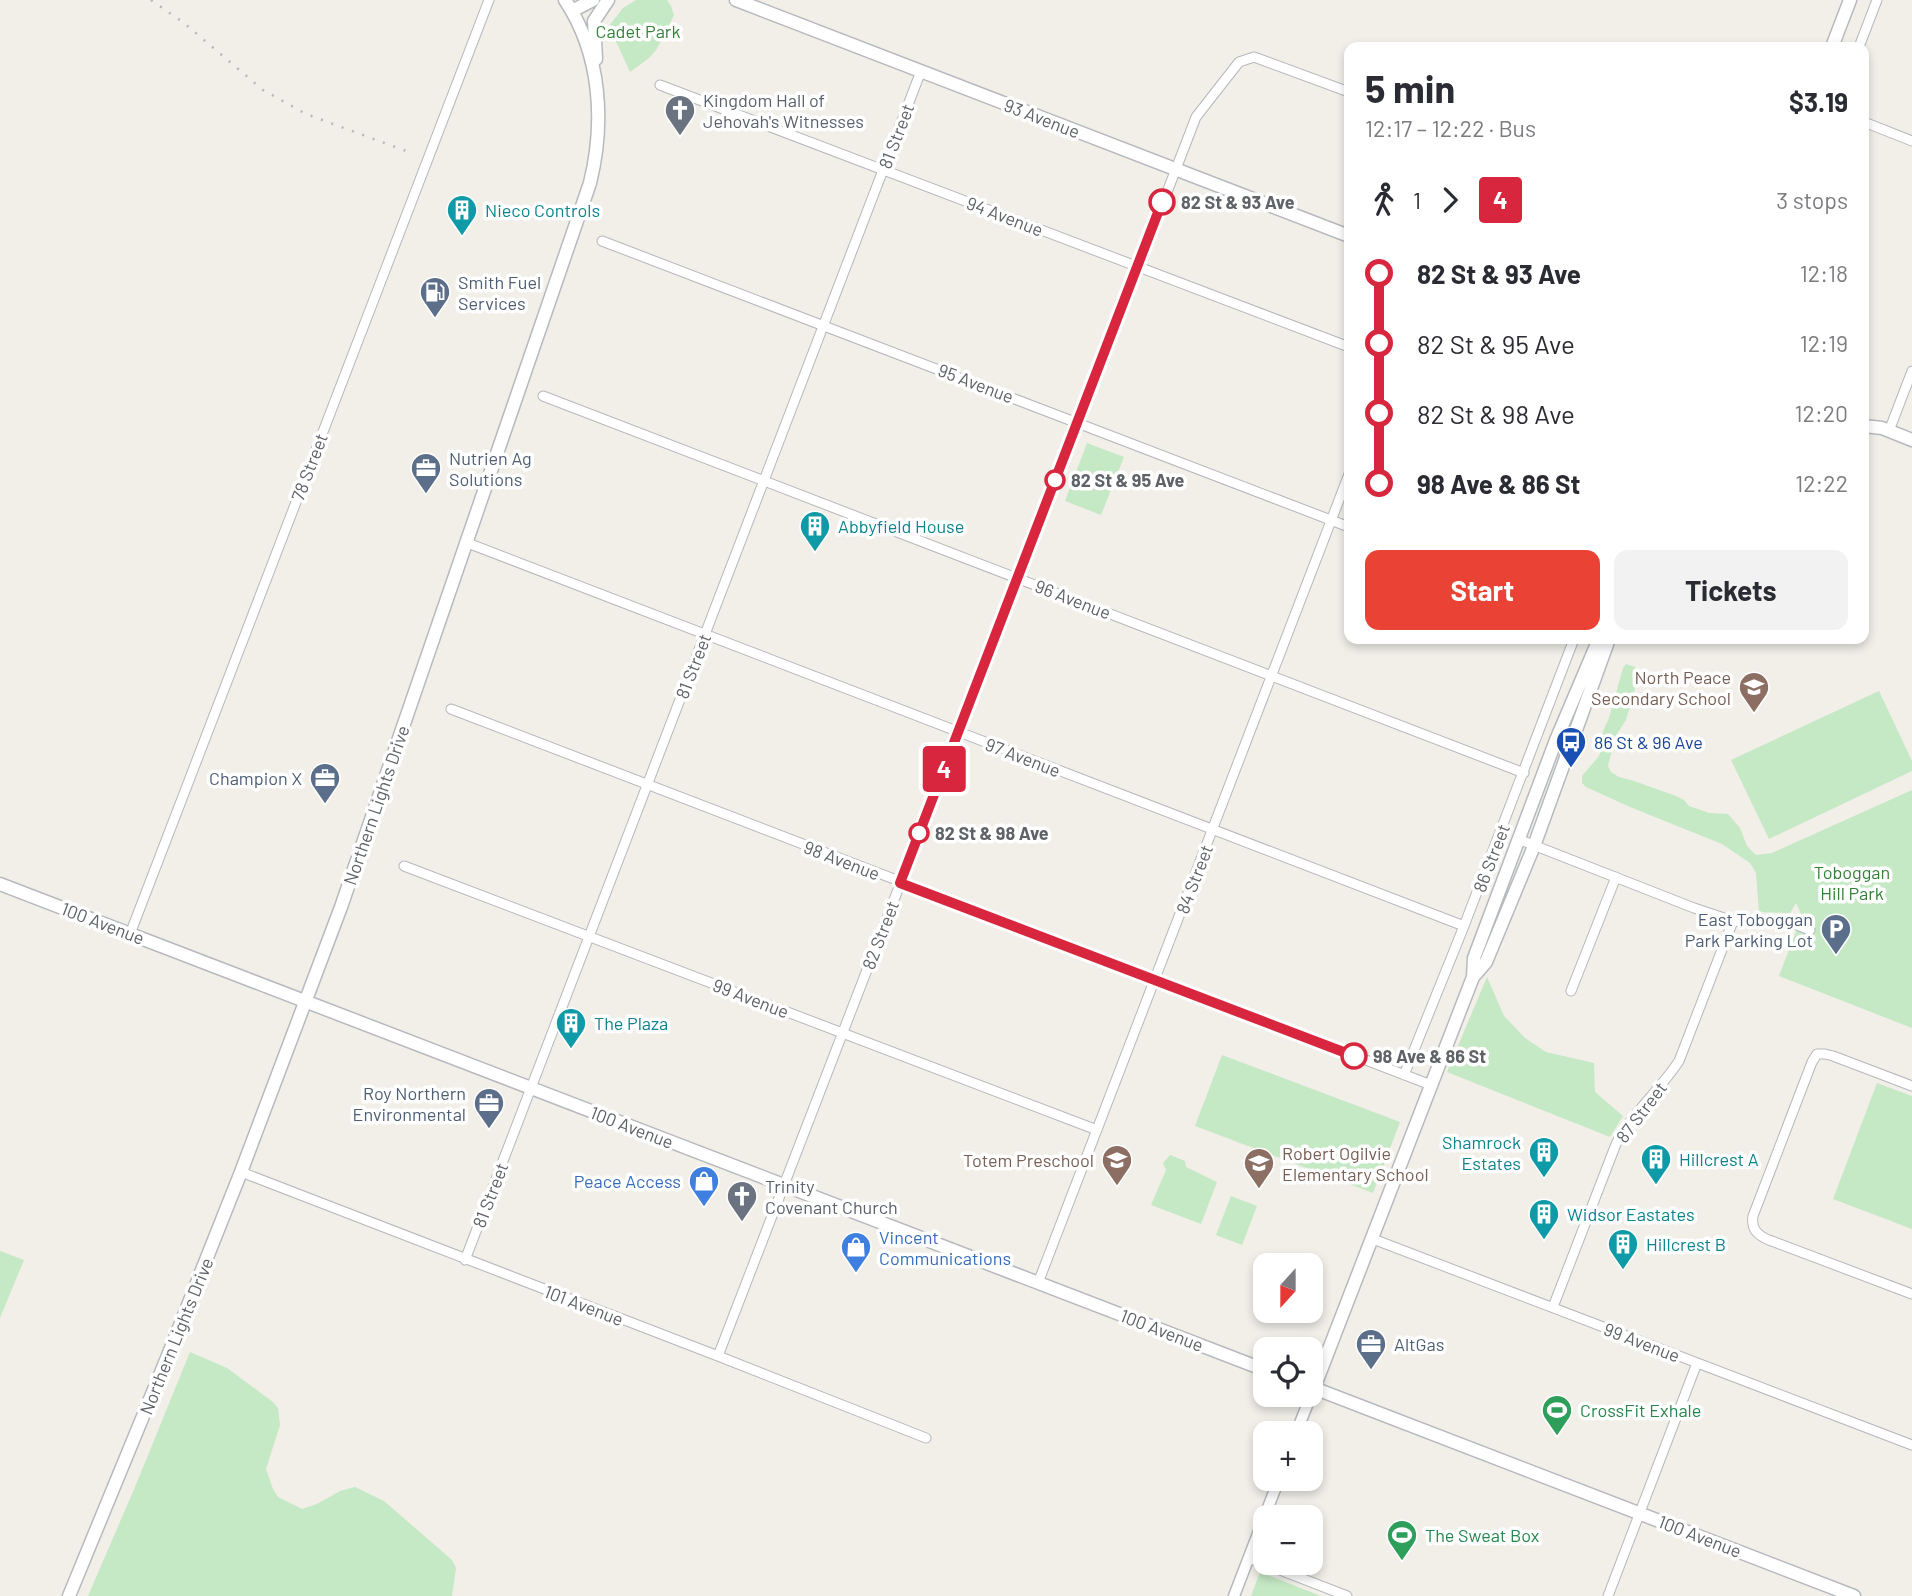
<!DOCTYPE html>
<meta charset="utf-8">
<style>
body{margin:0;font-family:Barlow,sans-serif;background:#f2f2f3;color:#2b2b33;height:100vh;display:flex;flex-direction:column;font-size:26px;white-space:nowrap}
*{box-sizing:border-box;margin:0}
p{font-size:23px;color:#7c7c81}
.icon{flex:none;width:38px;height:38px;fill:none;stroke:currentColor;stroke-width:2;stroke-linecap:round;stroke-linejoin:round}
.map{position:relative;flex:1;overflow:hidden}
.details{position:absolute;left:1344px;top:42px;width:525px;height:602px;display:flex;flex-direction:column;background:#fff;border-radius:14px;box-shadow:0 4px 10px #0003}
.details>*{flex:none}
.badge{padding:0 14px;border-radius:5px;font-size:24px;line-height:46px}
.needle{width:46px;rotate:201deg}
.tools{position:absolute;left:1253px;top:1253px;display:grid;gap:14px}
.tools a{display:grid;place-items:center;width:70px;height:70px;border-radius:14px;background:#fff;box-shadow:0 4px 10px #0003;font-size:35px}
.map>.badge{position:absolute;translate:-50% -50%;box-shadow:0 0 0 4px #fff}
.legs{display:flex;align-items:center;gap:10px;height:77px;padding:0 21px;font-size:23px}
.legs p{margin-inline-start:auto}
.overview{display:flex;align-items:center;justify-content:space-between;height:119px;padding:0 21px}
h1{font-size:38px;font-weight:700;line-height:52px}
.button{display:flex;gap:14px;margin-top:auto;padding:14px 21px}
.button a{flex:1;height:80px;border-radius:14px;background:#ea4335;color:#fff;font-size:28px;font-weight:700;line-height:80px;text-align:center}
.button a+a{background:#f2f2f3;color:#2b2b33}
ul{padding:0 21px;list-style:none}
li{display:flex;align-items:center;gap:24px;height:70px;font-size:26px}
li i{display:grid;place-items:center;width:10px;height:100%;margin:0 9px;background:currentColor}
li i::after{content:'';width:18px;height:18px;margin:-9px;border:5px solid;border-radius:50%;background:#fff}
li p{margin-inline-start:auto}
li:first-child i{background:linear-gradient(#0000 50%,currentColor 0)}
li:last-child i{background:linear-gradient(currentColor 50%,#0000 0)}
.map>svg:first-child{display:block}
.green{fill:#c5e8c5}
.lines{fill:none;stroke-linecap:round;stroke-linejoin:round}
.minor-casing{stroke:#b5b8bc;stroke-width:11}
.tertiary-casing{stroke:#b5b8bc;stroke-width:13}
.secondary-casing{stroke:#b6babf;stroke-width:15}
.minor{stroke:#fff;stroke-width:9}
.tertiary{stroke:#fff;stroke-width:10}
.secondary{stroke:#fff;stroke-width:12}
.rail{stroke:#b6b7b8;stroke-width:2.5;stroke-dasharray:2 9;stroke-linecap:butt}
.line-1-casing{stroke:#fff;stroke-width:16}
.line-1{stroke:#d7263d;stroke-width:10}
.stop-1-dot{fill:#fff;stroke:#d7263d;stroke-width:3.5}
.labels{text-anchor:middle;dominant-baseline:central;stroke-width:7;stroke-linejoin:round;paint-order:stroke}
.park-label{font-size:18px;fill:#348238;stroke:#fff}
.worship-label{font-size:18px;fill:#5b616d;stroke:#fff;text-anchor:start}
.street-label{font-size:18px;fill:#5f6368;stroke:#fff}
.stop-label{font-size:18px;font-weight:bold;fill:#5f6368;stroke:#fff;text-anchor:start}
.culture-label{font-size:18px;fill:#0d838f;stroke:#fff;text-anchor:start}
.service-label{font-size:18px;fill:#4e5e75;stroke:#fff;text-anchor:start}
.education-label{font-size:18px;fill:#785e54;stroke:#fff;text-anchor:end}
.transit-label{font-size:18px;fill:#164399;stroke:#fff;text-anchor:start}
.shop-label{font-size:18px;fill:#366cbe;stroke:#fff;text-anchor:end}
.leisure-label{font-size:18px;fill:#27864d;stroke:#fff;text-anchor:start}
</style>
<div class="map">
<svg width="1912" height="1596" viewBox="0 0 1912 1596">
<rect width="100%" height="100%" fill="#f1efe8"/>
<path class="green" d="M636,0H667L671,6L674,15L664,36L656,50L649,58L630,72L609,26L623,8Z
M1087,443L1124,457L1101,515L1065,501Z
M1626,664L1635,667L1638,677L1632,700L1626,720L1615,737L1608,766L1611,772L1619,777L1634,781L1676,796L1684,800L1689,806L1709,813L1728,814L1740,828L1747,846L1756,855L1772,853L1912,790V1028L1779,976L1802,916L1796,903L1790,913L1759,912L1756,873L1750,863L1722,844L1630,807L1586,787L1582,783V776L1599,756L1603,745V731L1609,718L1623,668Z
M1879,691L1912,761V771L1769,839L1731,760Z
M1487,977L1504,1016L1525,1038L1546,1052L1594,1063L1595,1092L1623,1116L1610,1137L1447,1072Z
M1222,1055L1400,1122L1373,1193L1195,1126Z
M1877,1083L1912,1096V1229L1833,1199Z
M1170,1155L1185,1161L1186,1167L1217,1182L1201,1224L1151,1205L1166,1170L1163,1163Z
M1231,1196L1257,1206L1242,1245L1216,1235Z
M0,1251L24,1260L0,1318Z
M190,1352L227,1368L273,1402L278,1408L280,1425L266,1469L273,1489L278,1497L302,1509L317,1504L340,1491L355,1487L384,1501L452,1560L456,1568L452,1596H88L135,1487Z
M1260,1572L1321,1596H1251Z"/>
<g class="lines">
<g class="minor-casing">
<path id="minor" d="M1859,47L1877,0
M660,85L1349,347
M1864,122L1912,141
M602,241L1349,527
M543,396L1524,773
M1889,431L1912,371
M465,542L1464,926
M451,709L1431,1085
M1518,839L1694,908L1733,921L1792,923L1810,930
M404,866L1097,1130
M130,934L489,0
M1571,991L1616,877
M1404,1075L1464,926L1574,639
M1912,1086L1833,1056L1825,1054H1817L1812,1062L1753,1216C1751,1229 1757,1235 1769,1240L1912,1294
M241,1172L718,1356L926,1438
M1373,1239L1912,1445
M465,1260L921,71
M1038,1283L1349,474
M1553,1307L1616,1144C1632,1113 1660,1090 1679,1061L1733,921
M718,1356L1196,117L1239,62L1254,57L1349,92
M1249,1558L1347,1596
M1608,1596L1697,1363"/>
</g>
<g class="tertiary-casing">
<path id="tertiary" d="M1296,1433L1314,1388
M1234,1596L1279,1479"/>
</g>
<g class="secondary-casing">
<path id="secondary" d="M736,0L1349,236
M572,11L593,0
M1832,47L1850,0
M596,59L594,21L608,0
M1864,426L1882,428L1912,440
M0,884L1265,1370
M1473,977L1486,962L1534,846L1609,639
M1311,1387L1854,1596
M1314,1388L1473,977L1474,958L1556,740L1599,639
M69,1596L169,1353L241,1172L341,907L590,183C605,122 601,54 565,0"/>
</g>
<use href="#minor" class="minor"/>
<use href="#tertiary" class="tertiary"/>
<use href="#secondary" class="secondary"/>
<path class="rail" d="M151,0L184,23L263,90L306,114L409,152"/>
</g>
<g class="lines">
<g class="line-1-casing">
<path id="line-1" d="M1162,202L900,883L1354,1056"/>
</g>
<use href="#line-1" class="line-1"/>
</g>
<defs>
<g id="church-pin" transform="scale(1.575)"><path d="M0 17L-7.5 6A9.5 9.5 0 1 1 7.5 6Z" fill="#6b7280" stroke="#fff"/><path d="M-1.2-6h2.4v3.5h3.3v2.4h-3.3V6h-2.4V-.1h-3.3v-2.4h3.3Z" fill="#fff"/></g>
<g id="building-pin" transform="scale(1.575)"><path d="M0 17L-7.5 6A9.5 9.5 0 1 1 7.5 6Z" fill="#0f9aa8" stroke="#fff"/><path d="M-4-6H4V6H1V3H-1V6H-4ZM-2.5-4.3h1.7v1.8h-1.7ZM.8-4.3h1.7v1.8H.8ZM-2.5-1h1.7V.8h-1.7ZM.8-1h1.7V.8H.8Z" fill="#fff"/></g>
<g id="fuel-pin" transform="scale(1.575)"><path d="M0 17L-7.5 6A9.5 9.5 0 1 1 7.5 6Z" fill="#5c6f8a" stroke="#fff"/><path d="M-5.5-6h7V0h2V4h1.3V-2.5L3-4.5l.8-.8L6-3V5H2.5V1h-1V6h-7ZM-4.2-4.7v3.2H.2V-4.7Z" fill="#fff"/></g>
<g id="office-pin" transform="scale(1.575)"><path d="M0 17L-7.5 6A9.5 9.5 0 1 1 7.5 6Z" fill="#5c6f8a" stroke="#fff"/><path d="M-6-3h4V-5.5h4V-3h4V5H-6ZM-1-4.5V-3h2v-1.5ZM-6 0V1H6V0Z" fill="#fff"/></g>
<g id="school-pin" transform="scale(1.575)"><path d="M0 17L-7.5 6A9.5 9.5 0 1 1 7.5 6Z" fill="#8d6e63" stroke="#fff"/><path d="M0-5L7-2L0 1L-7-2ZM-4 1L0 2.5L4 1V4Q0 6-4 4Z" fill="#fff"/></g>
<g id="bus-pin" transform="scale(1.575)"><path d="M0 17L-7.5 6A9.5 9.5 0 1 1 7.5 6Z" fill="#1a4fb4" stroke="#fff"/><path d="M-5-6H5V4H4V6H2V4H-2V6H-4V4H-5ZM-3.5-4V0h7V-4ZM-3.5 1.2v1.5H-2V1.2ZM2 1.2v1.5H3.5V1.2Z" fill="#fff"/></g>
<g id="parking-pin" transform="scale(1.575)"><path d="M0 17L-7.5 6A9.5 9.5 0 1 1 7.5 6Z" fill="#5c6f8a" stroke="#fff"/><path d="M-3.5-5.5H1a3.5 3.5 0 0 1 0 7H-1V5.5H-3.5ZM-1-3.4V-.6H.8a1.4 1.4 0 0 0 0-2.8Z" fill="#fff"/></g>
<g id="shop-pin" transform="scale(1.575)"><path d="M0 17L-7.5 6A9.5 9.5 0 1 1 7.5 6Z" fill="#3f7fe0" stroke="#fff"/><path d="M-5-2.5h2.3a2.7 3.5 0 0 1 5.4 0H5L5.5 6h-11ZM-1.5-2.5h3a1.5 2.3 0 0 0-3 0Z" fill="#fff"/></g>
<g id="stadium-pin" transform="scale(1.575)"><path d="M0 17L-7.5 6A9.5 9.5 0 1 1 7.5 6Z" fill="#2e9e5b" stroke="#fff"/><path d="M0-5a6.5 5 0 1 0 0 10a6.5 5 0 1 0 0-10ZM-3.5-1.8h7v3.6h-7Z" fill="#fff"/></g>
</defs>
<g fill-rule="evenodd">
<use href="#church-pin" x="680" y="110"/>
<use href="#building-pin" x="462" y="210"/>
<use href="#fuel-pin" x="435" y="292"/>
<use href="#office-pin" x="426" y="468"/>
<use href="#building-pin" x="815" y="526"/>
<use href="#school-pin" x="1754" y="687"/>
<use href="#bus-pin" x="1571" y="742"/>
<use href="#office-pin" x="325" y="778"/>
<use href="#parking-pin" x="1836" y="929"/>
<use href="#building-pin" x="571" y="1023"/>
<use href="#office-pin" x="489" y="1103"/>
<use href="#building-pin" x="1544" y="1152"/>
<use href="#building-pin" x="1656" y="1159"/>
<use href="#school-pin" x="1117" y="1160"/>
<use href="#school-pin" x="1259" y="1163"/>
<use href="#shop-pin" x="704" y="1181"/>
<use href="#church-pin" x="742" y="1196"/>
<use href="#building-pin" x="1544" y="1214"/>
<use href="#building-pin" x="1623" y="1244"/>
<use href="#shop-pin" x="856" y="1247"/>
<use href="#office-pin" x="1371" y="1344"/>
<use href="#stadium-pin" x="1557" y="1410"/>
<use href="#stadium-pin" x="1402" y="1535"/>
</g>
<g class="stop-1-dot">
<circle cx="1162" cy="202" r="12"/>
<circle cx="1055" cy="480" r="9"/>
<circle cx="919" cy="833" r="9"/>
<circle cx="1354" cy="1056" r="12"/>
</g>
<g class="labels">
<g class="park-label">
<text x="638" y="31">Cadet Park</text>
<text x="1852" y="872">Toboggan<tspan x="1852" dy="21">Hill Park</tspan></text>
</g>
<g class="worship-label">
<text x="703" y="100">Kingdom Hall of<tspan x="703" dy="21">Jehovah's Witnesses</tspan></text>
<text x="765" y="1186">Trinity<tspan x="765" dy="21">Covenant Church</tspan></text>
</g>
<g class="street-label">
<text transform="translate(1042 118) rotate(21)">93 Avenue</text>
<text transform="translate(896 136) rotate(-69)">81 Street</text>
<text transform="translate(1005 216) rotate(21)">94 Avenue</text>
<text transform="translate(976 383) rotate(21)">95 Avenue</text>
<text transform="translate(309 467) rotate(-69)">78 Street</text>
<text transform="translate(1073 599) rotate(21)">96 Avenue</text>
<text transform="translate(693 666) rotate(-69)">81 Street</text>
<text transform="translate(1023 757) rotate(21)">97 Avenue</text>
<text transform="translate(376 805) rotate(-71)">Northern Lights Drive</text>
<text transform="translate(1491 858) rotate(-69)">86 Street</text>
<text transform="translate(842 860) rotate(21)">98 Avenue</text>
<text transform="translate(1194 879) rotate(-69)">84 Street</text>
<text transform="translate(103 923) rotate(21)">100 Avenue</text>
<text transform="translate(880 935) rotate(-69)">82 Street</text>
<text transform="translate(751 998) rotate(21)">99 Avenue</text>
<text transform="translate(1641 1112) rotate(-53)">87 Street</text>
<text transform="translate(632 1127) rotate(21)">100 Avenue</text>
<text transform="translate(490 1195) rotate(-69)">81 Street</text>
<text transform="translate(584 1305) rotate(21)">101 Avenue</text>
<text transform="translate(1162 1330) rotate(21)">100 Avenue</text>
<text transform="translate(176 1336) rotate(-68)">Northern Lights Drive</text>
<text transform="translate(1642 1342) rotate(21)">99 Avenue</text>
<text transform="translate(1700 1536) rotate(21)">100 Avenue</text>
</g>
<g class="stop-label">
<text x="1181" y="202">82 St &amp; 93 Ave</text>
<text x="1071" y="480">82 St &amp; 95 Ave</text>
<text x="935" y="833">82 St &amp; 98 Ave</text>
<text x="1373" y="1056">98 Ave &amp; 86 St</text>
</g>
<g class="culture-label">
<text x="485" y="210">Nieco Controls</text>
<text x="838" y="526">Abbyfield House</text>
<text x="594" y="1023">The Plaza</text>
<text x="1521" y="1142" text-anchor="end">Shamrock<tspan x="1521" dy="21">Estates</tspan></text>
<text x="1679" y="1159">Hillcrest A</text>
<text x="1567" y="1214">Widsor Eastates</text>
<text x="1646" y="1244">Hillcrest B</text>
</g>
<g class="service-label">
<text x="458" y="282">Smith Fuel<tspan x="458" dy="21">Services</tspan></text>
<text x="449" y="458">Nutrien Ag<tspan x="449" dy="21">Solutions</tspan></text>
<text x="302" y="778" text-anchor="end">Champion X</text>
<text x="1813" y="919" text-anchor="end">East Toboggan<tspan x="1813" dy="21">Park Parking Lot</tspan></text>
<text x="466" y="1093" text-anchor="end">Roy Northern<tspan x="466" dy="21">Environmental</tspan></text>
<text x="1394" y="1344">AltGas</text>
</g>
<g class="education-label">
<text x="1731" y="677">North Peace<tspan x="1731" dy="21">Secondary School</tspan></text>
<text x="1282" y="1153" text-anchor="start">Robert Ogilvie<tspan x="1282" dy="21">Elementary School</tspan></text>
<text x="1094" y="1160">Totem Preschool</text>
</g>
<g class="transit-label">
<text x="1594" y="742">86 St &amp; 96 Ave</text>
</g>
<g class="shop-label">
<text x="681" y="1181">Peace Access</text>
<text x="879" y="1237" text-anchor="start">Vincent<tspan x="879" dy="21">Communications</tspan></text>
</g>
<g class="leisure-label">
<text x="1580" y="1410">CrossFit Exhale</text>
<text x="1425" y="1535">The Sweat Box</text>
</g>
</g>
</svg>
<div class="tools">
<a><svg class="needle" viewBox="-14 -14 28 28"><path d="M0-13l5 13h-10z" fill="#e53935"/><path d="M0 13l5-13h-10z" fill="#7c7c81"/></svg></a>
<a><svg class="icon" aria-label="locate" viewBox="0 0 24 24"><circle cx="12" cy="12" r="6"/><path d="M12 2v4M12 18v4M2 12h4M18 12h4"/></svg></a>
<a>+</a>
<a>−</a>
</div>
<b class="badge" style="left:944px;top:769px;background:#d7263d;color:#fff">4</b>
<section class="details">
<div class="overview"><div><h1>5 min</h1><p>12:17 – 12:22 · Bus</p></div><b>$3.19</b></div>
<div class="legs"><svg class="icon" aria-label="walk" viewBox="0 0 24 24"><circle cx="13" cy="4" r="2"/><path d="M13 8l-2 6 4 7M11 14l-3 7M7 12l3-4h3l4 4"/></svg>1<svg class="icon" aria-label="forward" viewBox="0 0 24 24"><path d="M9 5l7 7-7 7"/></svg><b class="badge" style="background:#d7263d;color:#fff">4</b><p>3 stops</p></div>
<ul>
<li><i style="color:#d7263d"></i><b>82 St &amp; 93 Ave</b><p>12:18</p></li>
<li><i style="color:#d7263d"></i><span>82 St &amp; 95 Ave</span><p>12:19</p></li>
<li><i style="color:#d7263d"></i><span>82 St &amp; 98 Ave</span><p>12:20</p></li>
<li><i style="color:#d7263d"></i><b>98 Ave &amp; 86 St</b><p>12:22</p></li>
</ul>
<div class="button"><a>Start</a><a>Tickets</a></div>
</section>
</div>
